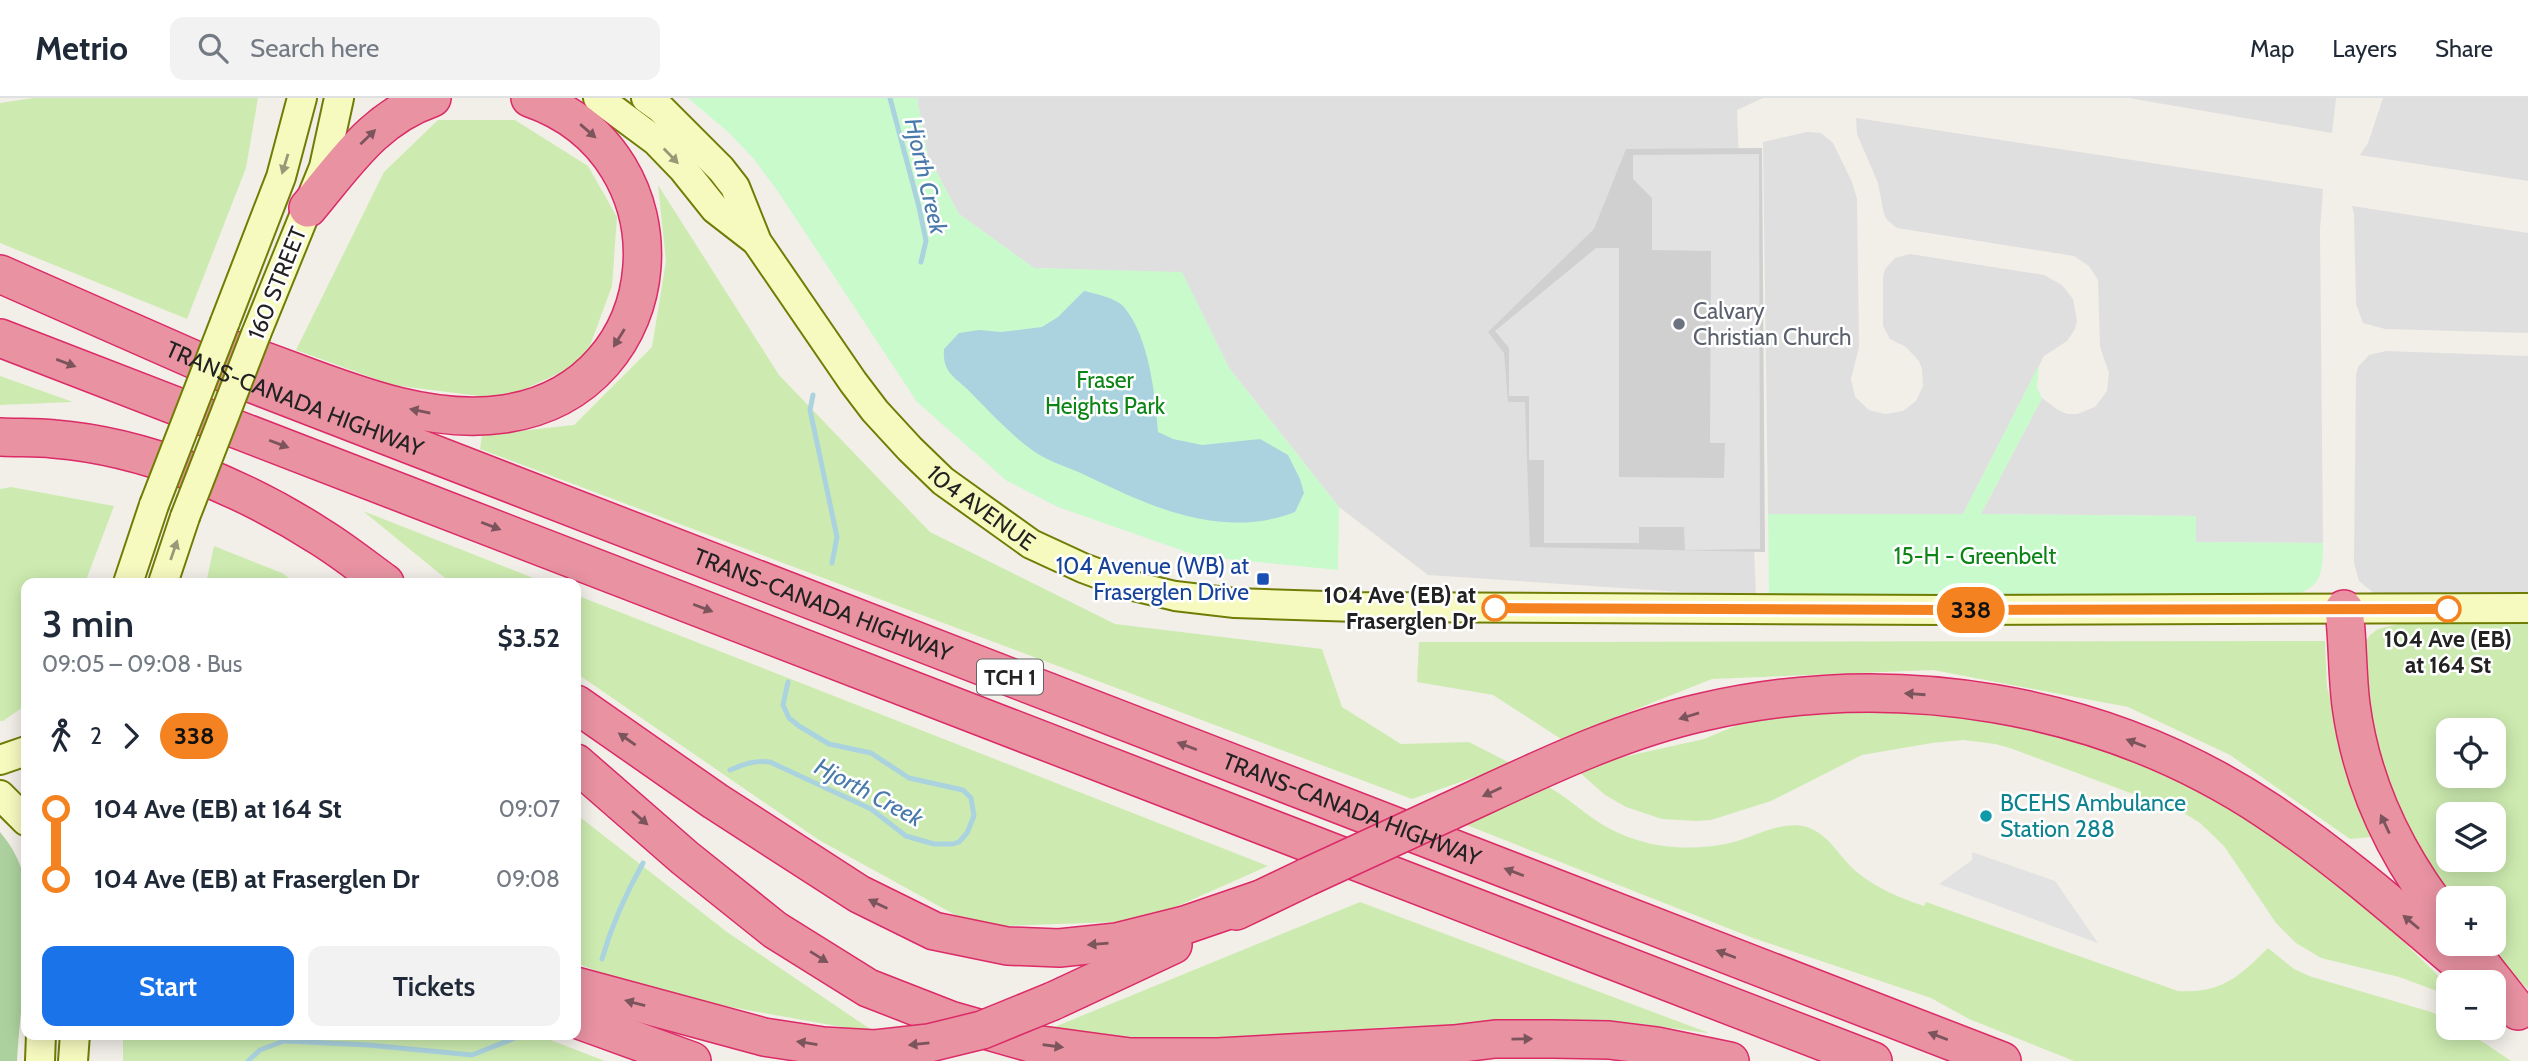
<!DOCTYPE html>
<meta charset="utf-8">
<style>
body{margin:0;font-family:Cabin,sans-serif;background:#f2f2f3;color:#1f2937;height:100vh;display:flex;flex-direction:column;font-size:26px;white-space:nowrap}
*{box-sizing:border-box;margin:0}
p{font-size:23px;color:#747a83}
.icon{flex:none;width:38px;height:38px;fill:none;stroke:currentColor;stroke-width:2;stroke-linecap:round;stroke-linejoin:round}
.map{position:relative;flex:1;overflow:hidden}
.panel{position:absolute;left:21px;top:480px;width:560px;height:462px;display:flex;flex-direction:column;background:#fff;border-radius:14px;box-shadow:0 4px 18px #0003}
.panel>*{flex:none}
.badge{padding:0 14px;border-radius:23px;font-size:24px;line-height:46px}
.fabs{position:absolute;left:2436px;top:620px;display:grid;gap:14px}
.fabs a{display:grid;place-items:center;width:70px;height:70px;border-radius:14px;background:#fff;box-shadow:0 4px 18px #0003;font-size:35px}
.map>.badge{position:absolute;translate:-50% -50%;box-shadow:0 0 0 4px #fff}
.legs{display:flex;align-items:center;gap:10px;height:77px;padding:0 21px;font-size:23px}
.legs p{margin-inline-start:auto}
.head{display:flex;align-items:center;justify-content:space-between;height:119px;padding:0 21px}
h1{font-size:38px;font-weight:600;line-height:52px}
.cta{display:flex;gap:14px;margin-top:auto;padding:14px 21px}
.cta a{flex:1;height:80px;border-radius:14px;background:#1a73e8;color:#fff;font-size:28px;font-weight:600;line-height:80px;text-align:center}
.cta a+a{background:#f2f2f3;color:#1f2937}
ul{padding:0 21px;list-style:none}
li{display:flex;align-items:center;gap:24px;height:70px;font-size:26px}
li i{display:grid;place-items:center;width:10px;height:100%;margin:0 9px;background:currentColor}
li i::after{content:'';width:18px;height:18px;margin:-9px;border:5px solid;border-radius:50%;background:#fff}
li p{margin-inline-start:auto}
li:first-child i{background:linear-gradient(#0000 50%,currentColor 0)}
li:last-child i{background:linear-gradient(currentColor 50%,#0000 0)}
header{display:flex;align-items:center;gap:42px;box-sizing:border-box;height:98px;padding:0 35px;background:#fff;border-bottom:2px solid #e0e1e3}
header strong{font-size:33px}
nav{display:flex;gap:38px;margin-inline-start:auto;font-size:24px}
.search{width:490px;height:63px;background:#f2f2f3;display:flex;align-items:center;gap:18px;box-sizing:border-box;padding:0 24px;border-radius:14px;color:#747a83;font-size:26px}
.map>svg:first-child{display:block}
.residential{fill:#e0dfdf}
.religious{fill:#d0d0d0}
.grass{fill:#cdebb0;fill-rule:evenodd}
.forest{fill:#add19e}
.park{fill:#c8facc}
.parking{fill:#e2e2e2}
.water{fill:#aad3df}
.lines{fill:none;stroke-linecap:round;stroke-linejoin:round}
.stream{stroke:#aad3df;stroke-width:5}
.secondary-casing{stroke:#707d05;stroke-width:32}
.motorway-casing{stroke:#dc2a67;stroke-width:40}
.secondary{stroke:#f7fabf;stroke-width:28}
.motorway{stroke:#e892a2;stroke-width:37}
.secondary-bridge-casing{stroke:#707d05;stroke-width:32;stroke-linecap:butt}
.motorway-bridge-casing{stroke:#dc2a67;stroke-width:40;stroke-linecap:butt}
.secondary-bridge{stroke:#f7fabf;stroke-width:28}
.motorway-bridge{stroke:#e892a2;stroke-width:37}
.oneway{fill:#7b545c}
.oneway2{fill:#979978}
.line-1-casing{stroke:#fff;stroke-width:16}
.line-1{stroke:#f58220;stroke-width:10}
.worship-dot{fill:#6b7280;stroke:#fff;stroke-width:2.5}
.transit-dot{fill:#1a4fb4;stroke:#fff;stroke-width:2.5}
.stop-1-dot{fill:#fff;stroke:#f58220;stroke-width:3.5}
.culture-dot{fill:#0f9aa8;stroke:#fff;stroke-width:2.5}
.labels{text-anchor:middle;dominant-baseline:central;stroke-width:5;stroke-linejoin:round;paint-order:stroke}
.shield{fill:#fff;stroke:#646464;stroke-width:2}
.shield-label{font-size:21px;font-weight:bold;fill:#222}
.street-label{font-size:23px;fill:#222;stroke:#fff}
.worship-label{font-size:23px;fill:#5b616d;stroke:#fff;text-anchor:start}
.park-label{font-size:23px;fill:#0c8416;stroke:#fff}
.transit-label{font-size:23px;fill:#164399;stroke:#fff;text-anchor:end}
.stop-label{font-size:23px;font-weight:bold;fill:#222;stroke:#fff;text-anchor:end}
.culture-label{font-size:23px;fill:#0d838f;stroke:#fff;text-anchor:start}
.water-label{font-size:24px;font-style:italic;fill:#4a7aab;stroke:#fff}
</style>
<header>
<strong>Metrio</strong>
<div class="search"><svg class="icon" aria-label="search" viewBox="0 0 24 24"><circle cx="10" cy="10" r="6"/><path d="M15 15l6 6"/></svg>Search here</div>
<nav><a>Map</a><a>Layers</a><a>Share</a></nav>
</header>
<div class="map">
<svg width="2528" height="963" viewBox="0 0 2528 963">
<rect width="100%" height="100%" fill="#f2efe9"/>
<path class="residential" d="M917,0H1763L1737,12L1756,499L1428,477L1339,409L1229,270L1182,175L1034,170L959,116L928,58Z
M2129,0H2336L2332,35Z
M2383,0H2528V83L2360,57L2368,45Z
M1856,20L2323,91L2320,131L2323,445L2196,444V418L1981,416L2042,300L2058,312L2067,316H2077L2095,309L2107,293L2109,275L2100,249L2098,182L2089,168L2074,158L1897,130L1887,122L1884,116L1878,85L1857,36Z
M1807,34L1821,35L1833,45L1852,84L1857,101L1859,249L1851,281L1855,299L1869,312L1885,316L1903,313L1916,303L1923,288L1922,271L1919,263L1906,249L1890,241L1883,228V179L1885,171L1895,160L1910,156L2044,177L2062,187L2073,201L2077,223L2075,231L2067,243L2044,258L1963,416H1768L1763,44Z
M2352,108L2528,135V235L2385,231L2363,225L2356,206L2354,116Z
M2386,253L2528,258V496L2385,497L2375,496L2359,483L2354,465L2356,277L2358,269L2369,257Z"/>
<path class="religious" d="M1762,50L1765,454L1530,449L1525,304H1508L1504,255L1488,234L1594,131L1626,51Z"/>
<path class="grass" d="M33,0H258L246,70L187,221L0,145V5Z
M438,22H515L588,68L617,119L612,188L584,264L503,301L392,287L296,252L384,74Z
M658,87L779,277L930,434L1115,526L1322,551L1342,609L1401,646L1469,644L1512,666L1412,701L480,351L482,337L574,327L652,249L666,163Z
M0,278L73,304L0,307Z
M11,389L114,408L85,485H26V607L3,623H0V391Z
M363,413L546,485H451Z
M214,448L282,475L296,485H206Z
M576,497L1268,768L1144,823L977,829L819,742L576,575Z
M2528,523V891L2481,845H2494V800H2448L2416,757L2378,670L2362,570L2364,546L2370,537L2378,531L2402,525ZM2448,632H2494V677H2448ZM2448,716H2494V761H2448Z
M2325,543L2327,589L2371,739L2350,741L2230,657L2128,609L1933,572L1712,581L1561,641L1493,597L1417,584L1419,544Z
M1854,608L2025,626L2143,664L2255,721L2376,817L2448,887V897L2399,879L2321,860L2296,845L2276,825L2224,748L2200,725L2184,715L2010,650L1995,646L1963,642L1932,645L1862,657L1771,703L1711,722L1696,723L1662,721L1626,709L1605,697L1578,673L1605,663L1704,641L1764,616Z
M1547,688C1563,697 1576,708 1591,719C1632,749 1685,756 1734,744C1757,738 1782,722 1807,729C1831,737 1839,760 1858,775C1878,791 1900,800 1924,808L1926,804L2178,893C2221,896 2240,878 2268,850L2294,871L2309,878L2431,914L2448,922V929H2461L2511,963H2074L1969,921L1931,900L1753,840L1464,726Z
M576,716L727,834L876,935L657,896L576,865Z
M1360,804L1709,935L1625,924L1385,929L1292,942L1152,951L1047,932Z
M123,936H535L605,963H123Z"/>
<path class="forest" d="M0,734C13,749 24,770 26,791C31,848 20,907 17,963H0Z"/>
<path class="park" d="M688,0H917L928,58L959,116L1034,170L1182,174L1229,270L1339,409L1338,472L1198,458L1058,409L1007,383L917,304L779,95L754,61L728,34Z
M2039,267L2037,290L2042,300L1981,416L2196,418V444L2323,445C2323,475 2322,491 2289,498L1769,502L1768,416H1963Z"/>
<path class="parking" d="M1759,56L1760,451L1685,452L1684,429H1639V445H1544V362H1529V298H1509V250L1495,233L1596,150H1619V379L1724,380L1725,345H1710L1711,153L1652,152V100L1633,81V57Z
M1972,754L2055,783L2098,845L1939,786L1972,762Z"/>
<path class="water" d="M1084,193C1096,196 1116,200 1124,209C1149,239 1155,296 1158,334L1173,341L1202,347L1260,341L1288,357L1300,381L1304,395L1295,414C1222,442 1151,409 1085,377C1068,369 1047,363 1032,352C1010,336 992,316 973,297C957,279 942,277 944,251L959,235L979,232L1001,234L1042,229L1058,219Z"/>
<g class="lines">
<path class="stream" d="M890,0L919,109L926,143L921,164
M813,297L810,312L837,439L832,465
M730,672C744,666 755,662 770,664L871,711L906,738L934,746H953L959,744L967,735L974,718L971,700L963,692L909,680L871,655L829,646L799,628L789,620L783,607L788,584
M602,861C612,826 625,797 643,765
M248,963L260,952L284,943L368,947L472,957L515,940"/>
<g class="secondary-casing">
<g id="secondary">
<path d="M598,0L656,43L683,71L715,111L755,142"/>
<path id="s1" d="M646,0L660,10L721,71L735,89L757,144L853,284L875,313L910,351L943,383L1031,446L1083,470L1129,487L1175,498L1235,505L1358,509L1946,512L2528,510"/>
<path d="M225,224L281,79L302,0"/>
<path d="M256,236L324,69L339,0"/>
<path d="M128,485L154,407"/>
<path d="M163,485L185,419"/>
<path d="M0,662L26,653"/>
<path d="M0,697L26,723"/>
<path d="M40,963L41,936"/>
<path d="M73,963L75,936"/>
</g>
</g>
<g class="motorway-casing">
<g id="motorway">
<path d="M308,110C346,65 374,20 432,0"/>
<path id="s2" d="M0,176L227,276L2002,963"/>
<path d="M0,240L1873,963"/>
<path d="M224,249C311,276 410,330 504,316C675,291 692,56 530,0"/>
<path d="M0,339C18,340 36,339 54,341C144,348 243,389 319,438C342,452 363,469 385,485"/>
<path d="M2344,511C2348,543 2347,576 2351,607C2362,690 2397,760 2448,824"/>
<path d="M576,606L715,703L859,796L934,833L1007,848L1059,850L1117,844L1185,827L1258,802"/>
<path d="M576,665L685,760L775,832L868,890L950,922L1034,946L1130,959H1218L1454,946L1495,941H1553L1609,942L1657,948L1730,963"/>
<path d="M1448,714C1531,676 1614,634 1703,614C1895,570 2103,603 2268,713C2343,763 2412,825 2482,884"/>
<path d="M1236,813L1307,779"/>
<path d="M2473,856L2518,913"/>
<path d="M576,888L764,939L823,948L875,951"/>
<path d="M1053,903L1173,847"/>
<path d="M576,921L692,963"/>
</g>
</g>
<use href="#secondary" class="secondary"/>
<use href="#motorway" class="motorway"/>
<g class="secondary-bridge-casing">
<path id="secondary-bridge" d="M154,407L225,224
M185,419L256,236"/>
</g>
<g class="motorway-bridge-casing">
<path id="motorway-bridge" d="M1307,779L1448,714
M875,951L929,945L982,932L1053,903"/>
</g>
<use href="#secondary-bridge" class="secondary-bridge"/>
<use href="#motorway-bridge" class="motorway-bridge"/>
</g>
<defs><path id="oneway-solid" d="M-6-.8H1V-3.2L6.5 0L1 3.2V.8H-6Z" transform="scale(1.75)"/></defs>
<g class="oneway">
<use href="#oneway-solid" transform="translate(588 33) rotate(41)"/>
<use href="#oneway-solid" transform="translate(368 39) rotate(-44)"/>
<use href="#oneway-solid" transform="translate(619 240) rotate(122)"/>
<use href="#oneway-solid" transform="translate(66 265) rotate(21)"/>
<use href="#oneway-solid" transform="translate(420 313) rotate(-169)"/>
<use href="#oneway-solid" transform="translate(279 346) rotate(21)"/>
<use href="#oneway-solid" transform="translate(491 428) rotate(21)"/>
<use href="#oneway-solid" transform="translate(703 510) rotate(21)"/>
<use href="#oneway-solid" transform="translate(1915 596) rotate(-176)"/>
<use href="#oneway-solid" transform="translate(1689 618) rotate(163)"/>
<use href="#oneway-solid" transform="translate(627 641) rotate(-145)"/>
<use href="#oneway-solid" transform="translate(2136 645) rotate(-159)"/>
<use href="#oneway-solid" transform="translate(1187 648) rotate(-159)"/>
<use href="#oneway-solid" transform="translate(1492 694) rotate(155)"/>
<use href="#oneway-solid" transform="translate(640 720) rotate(41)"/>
<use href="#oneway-solid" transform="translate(2385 726) rotate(-115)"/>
<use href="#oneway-solid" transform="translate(1514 774) rotate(-159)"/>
<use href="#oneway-solid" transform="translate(878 806) rotate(-154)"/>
<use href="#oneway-solid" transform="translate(2411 824) rotate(-140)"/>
<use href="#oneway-solid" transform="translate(1098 846) rotate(175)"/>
<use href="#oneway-solid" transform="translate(1726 856) rotate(-159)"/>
<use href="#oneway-solid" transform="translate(819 859) rotate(32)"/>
<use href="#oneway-solid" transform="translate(635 905) rotate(-165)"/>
<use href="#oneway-solid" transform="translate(1938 938) rotate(-159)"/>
<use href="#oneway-solid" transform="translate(1522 941) rotate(-1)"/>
<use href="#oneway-solid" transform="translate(807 945) rotate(-171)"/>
<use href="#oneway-solid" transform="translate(919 946) rotate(174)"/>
<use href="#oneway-solid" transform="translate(1053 948) rotate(8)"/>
</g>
<g class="oneway2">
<use href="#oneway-solid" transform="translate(671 58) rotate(46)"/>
<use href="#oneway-solid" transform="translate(285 66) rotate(107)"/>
<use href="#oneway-solid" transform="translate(174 452) rotate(-71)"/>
</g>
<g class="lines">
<g class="line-1-casing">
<path id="line-1" d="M1495,510L1946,512L2448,511"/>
</g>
<use href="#line-1" class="line-1"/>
</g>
<circle class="worship-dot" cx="1679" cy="226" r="7"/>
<rect class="transit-dot" x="1256" y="474" width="14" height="14" rx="3.5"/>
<g class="stop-1-dot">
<circle cx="1495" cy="510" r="12"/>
<circle cx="2448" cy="511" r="12"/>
</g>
<circle class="culture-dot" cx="1986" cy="718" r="7"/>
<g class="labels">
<rect class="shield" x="977" y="561.5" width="66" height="35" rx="5"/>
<g class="shield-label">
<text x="1010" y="579">TCH 1</text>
</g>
<g class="street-label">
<text transform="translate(277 185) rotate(-68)">160 STREET</text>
<text stroke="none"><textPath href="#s2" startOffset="320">TRANS-CANADA HIGHWAY</textPath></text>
<text stroke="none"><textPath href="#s1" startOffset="536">104 AVENUE</textPath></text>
<text stroke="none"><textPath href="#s2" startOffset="887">TRANS-CANADA HIGHWAY</textPath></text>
<text stroke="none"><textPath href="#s2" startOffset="1454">TRANS-CANADA HIGHWAY</textPath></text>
</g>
<g class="worship-label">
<text x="1693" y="213">Calvary<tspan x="1693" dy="26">Christian Church</tspan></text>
</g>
<g class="park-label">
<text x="1105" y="282">Fraser<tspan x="1105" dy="26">Heights Park</tspan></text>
<text x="1975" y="458">15-H - Greenbelt</text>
</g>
<g class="transit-label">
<text x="1249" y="468">104 Avenue (WB) at<tspan x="1249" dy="26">Fraserglen Drive</tspan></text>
</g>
<g class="stop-label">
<text x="1476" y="497">104 Ave (EB) at<tspan x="1476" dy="26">Fraserglen Dr</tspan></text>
<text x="2448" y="541" text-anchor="middle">104 Ave (EB)<tspan x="2448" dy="26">at 164 St</tspan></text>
</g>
<g class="culture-label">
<text x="2000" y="705">BCEHS Ambulance<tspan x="2000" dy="26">Station 288</tspan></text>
</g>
<g class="water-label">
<text transform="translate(926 78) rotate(77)">Hjorth Creek</text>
<text transform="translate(869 694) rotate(28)">Hjorth Creek</text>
</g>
</g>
</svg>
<div class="fabs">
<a><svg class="icon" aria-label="locate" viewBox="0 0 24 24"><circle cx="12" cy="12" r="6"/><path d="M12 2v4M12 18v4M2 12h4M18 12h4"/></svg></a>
<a><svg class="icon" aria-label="layers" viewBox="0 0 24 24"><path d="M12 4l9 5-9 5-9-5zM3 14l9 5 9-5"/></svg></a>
<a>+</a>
<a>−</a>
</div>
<b class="badge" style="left:1971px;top:512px;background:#f58220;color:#111">338</b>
<section class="panel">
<div class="head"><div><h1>3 min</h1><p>09:05 – 09:08 · Bus</p></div><b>$3.52</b></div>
<div class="legs"><svg class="icon" aria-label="walk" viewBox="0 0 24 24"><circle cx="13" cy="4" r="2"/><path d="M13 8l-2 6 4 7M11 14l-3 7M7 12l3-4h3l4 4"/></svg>2<svg class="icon" aria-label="forward" viewBox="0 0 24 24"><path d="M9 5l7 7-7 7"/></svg><b class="badge" style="background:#f58220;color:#111">338</b></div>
<ul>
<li><i style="color:#f58220"></i><b>104 Ave (EB) at 164 St</b><p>09:07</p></li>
<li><i style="color:#f58220"></i><b>104 Ave (EB) at Fraserglen Dr</b><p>09:08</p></li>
</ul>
<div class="cta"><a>Start</a><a>Tickets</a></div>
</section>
</div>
